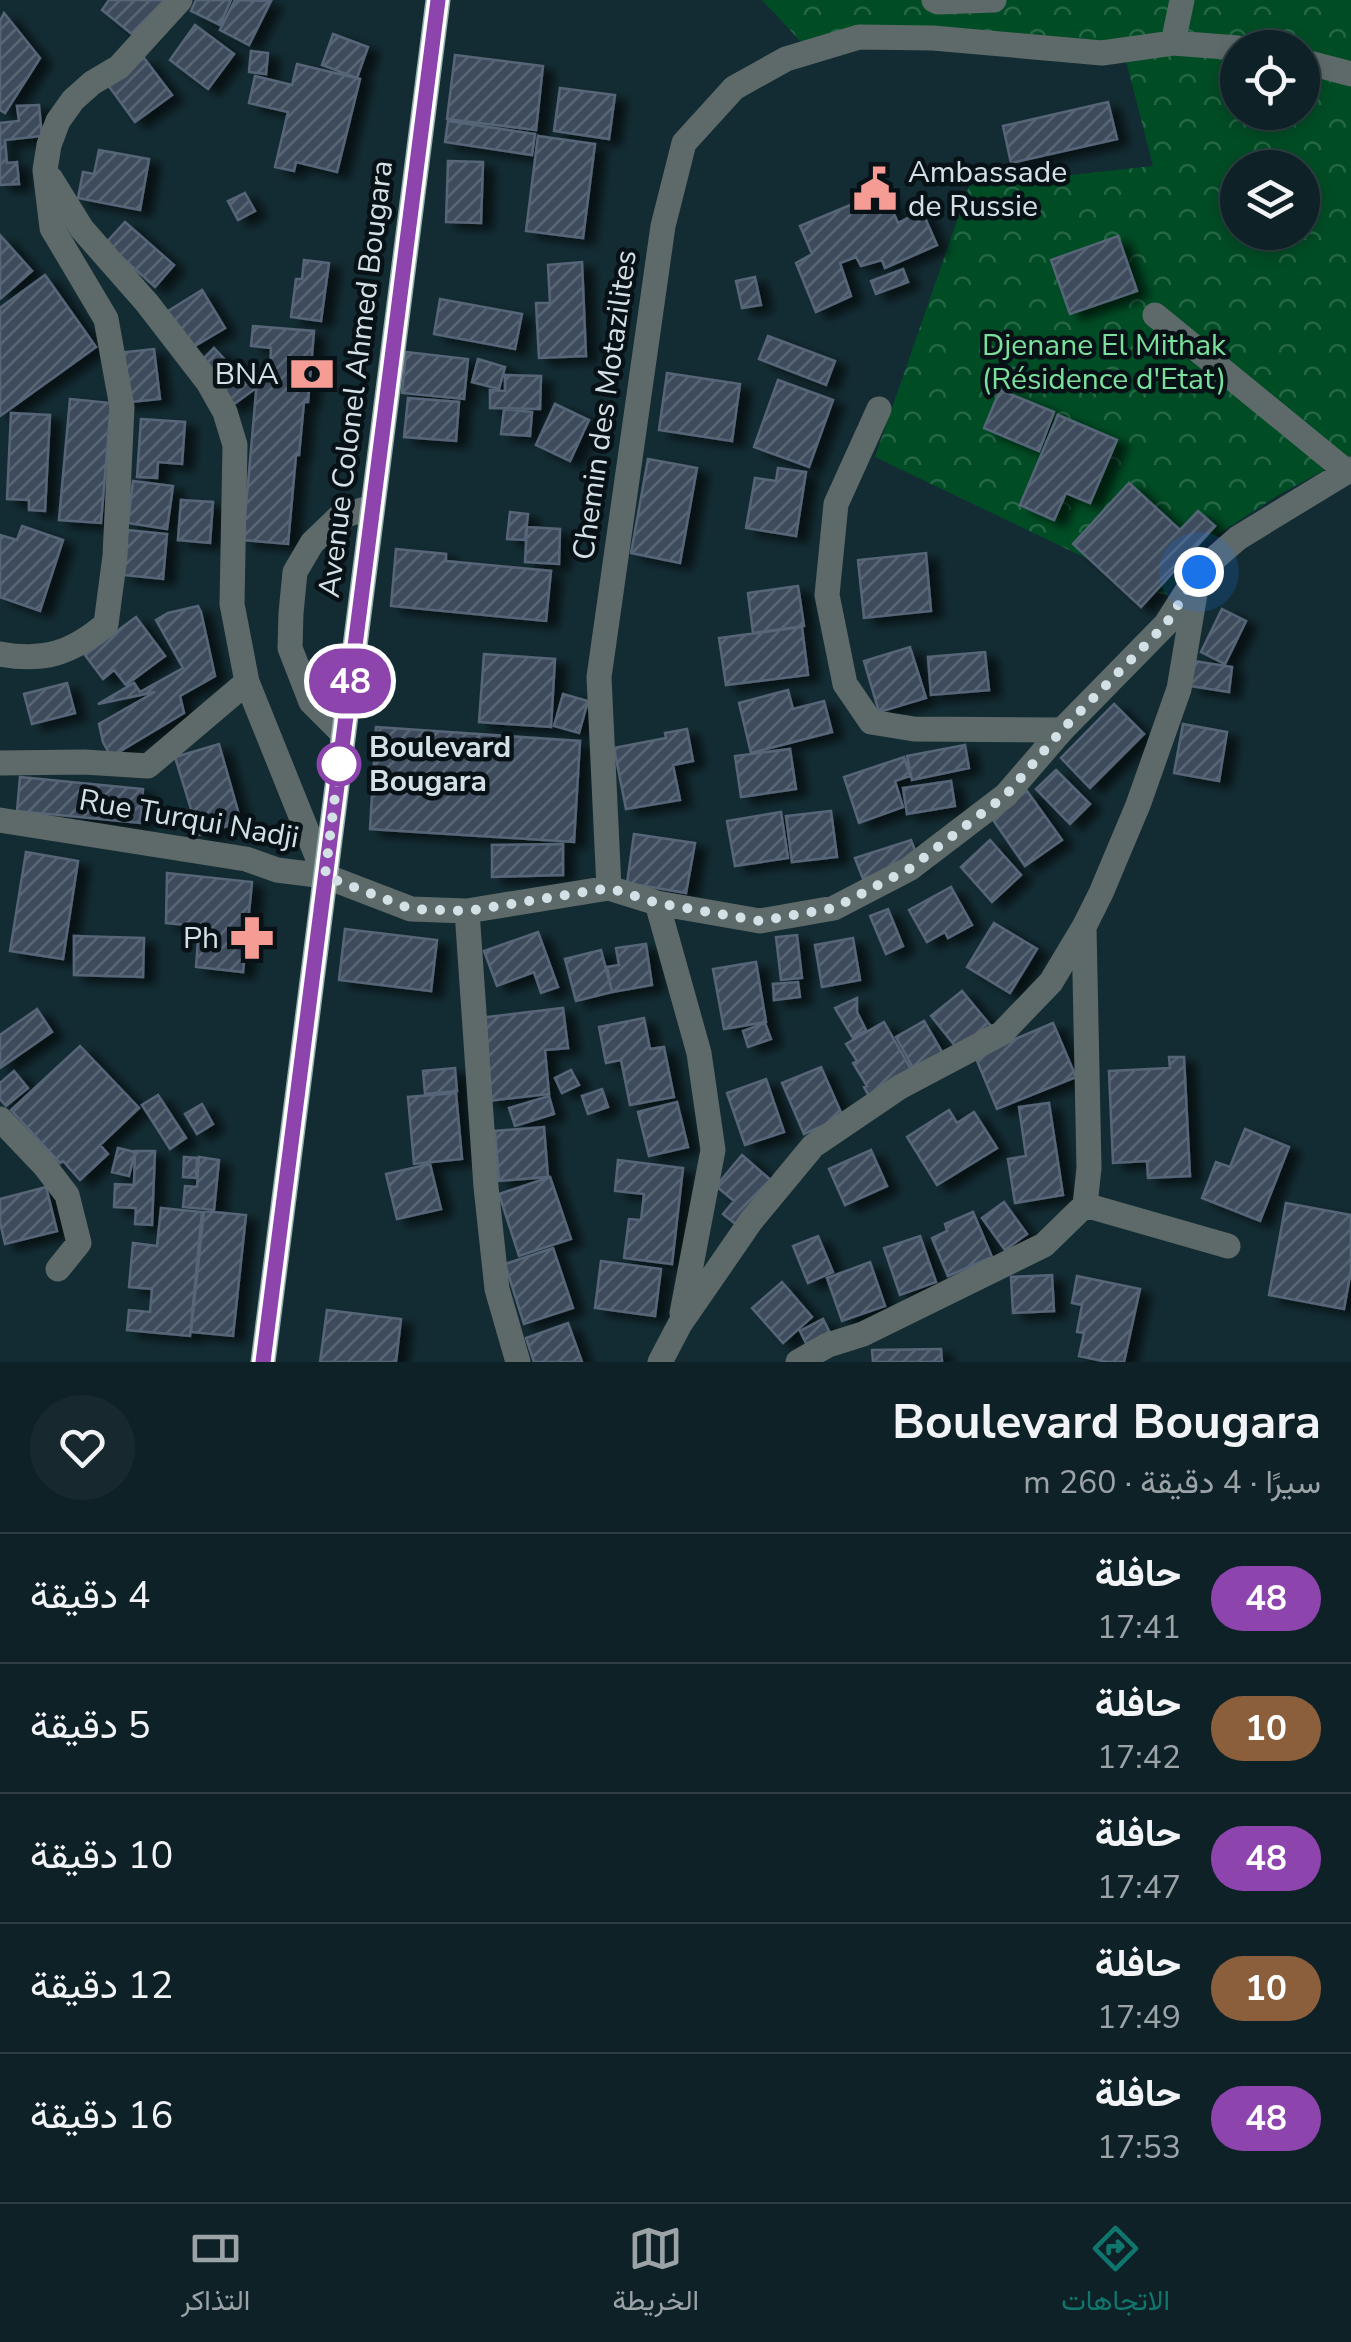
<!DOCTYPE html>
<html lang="ar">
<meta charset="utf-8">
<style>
body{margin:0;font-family:"Nunito Sans",Vazirmatn,sans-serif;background:#17292e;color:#f1f3f6;direction:rtl;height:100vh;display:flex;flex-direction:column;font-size:38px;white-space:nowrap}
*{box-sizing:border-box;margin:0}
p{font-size:32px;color:#9ba3a7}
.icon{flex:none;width:55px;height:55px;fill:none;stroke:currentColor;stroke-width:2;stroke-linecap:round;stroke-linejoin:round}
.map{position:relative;height:1362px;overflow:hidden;direction:ltr}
.details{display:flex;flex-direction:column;background:#0e2126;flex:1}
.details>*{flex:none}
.badge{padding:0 20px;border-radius:32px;font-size:35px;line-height:65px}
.buttons{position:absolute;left:1220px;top:30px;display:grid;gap:20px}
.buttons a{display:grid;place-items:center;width:100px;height:100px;border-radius:50%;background:#0e2126;box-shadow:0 5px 15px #0003,0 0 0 2px #2e3e43;font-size:50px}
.you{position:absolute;width:50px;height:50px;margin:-25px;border:8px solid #fff;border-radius:50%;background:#1a73e8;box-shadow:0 0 0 15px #1a73e833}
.map>.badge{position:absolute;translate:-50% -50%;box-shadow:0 0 0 5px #fff}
.round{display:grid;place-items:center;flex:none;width:105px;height:105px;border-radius:52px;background:#17292e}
.summary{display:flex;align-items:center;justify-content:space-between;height:170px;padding:0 30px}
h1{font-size:48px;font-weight:700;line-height:75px}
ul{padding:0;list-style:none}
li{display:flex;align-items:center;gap:30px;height:130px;padding:0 30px;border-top:2px solid #2e3e43}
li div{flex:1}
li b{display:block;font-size:38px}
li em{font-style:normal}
li .badge{min-width:110px;font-weight:700;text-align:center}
.dock{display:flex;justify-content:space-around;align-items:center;height:140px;border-top:2px solid #2e3e43;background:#0e2126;font-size:28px;color:#9ba3a7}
.dock a{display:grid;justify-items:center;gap:5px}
.dock .selected{color:#0f766e}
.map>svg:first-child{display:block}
.park{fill:url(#park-crowns);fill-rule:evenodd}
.building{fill:url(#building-hatch);stroke:#576577;stroke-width:2.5;filter:url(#shadow)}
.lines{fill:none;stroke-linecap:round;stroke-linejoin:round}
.minor{stroke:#5e6a69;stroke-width:25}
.major{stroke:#94ada9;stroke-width:25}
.line-casing{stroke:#fff;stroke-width:22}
.line{stroke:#8e44ad;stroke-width:15}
.walk{stroke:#d3e1e6;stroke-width:10;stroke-dasharray:0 18}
.stop-dot{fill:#fff;stroke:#8e44ad;stroke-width:5}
.labels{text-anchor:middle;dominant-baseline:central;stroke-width:9;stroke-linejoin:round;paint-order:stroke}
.poi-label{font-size:30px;fill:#d3e1e6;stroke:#081216;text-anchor:end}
.park-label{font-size:30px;fill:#7be09d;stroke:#081216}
.street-label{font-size:30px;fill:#d3e1e6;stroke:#081216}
.stop-label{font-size:30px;font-weight:bold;fill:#d3e1e6;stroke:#081216;text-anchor:start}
</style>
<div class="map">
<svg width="1351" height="1362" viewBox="0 0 1351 1362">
<defs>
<pattern id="park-crowns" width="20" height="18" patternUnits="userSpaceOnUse" patternTransform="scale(2.5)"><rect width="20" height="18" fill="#004c25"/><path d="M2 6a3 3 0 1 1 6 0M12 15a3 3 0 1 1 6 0" fill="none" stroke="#246645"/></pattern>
<pattern id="building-hatch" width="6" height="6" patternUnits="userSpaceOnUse" patternTransform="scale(2.5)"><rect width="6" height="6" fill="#3e4c5d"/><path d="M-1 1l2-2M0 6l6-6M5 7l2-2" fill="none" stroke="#596674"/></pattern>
<filter id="shadow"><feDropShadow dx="11" dy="6" stdDeviation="5" flood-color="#0009"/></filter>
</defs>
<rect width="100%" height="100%" fill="#132c33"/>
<path class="park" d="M762,0H1351V456L1280,494L1203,544L1165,596L875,457L969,186L1153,166L1122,45L805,46ZM1238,48H1302V112H1238ZM1238,168H1302V232H1238Z"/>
<path class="building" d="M109,0H168L138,39L102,10Z
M196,0H231L220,25L191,11Z
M235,0L271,1L249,45L220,30Z
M4,13L40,58L5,113L0,110V21Z
M195,25L234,54L208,89L170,60Z
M333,34L368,47L357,78L322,65Z
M251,51L268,53L266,74L249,72Z
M455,55L543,66L536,130L447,119Z
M144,58L172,95L135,122L108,85Z
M297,64L360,79L337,172L296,162L294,171L275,167L288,112L249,103L255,76L292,85Z
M560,88L615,95L609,139L554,131Z
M1108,102L1117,139L1011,163L1003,126Z
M39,105L42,136L5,140L7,163L17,162L19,184L0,185V123L19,121L17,106Z
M448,121L535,134L532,155L445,142Z
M538,136L595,144L583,238L526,231Z
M99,150L149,159L140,210L78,198L83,172L94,174Z
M448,161L483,162L481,223L446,222Z
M884,191L898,223L922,211L937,245L885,268L882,260L861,266L856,257L840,263L851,296L816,312L796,263L812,254L800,226Z
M245,193L255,211L238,220L228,201Z
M125,222L174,265L155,287L106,243Z
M0,235L32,271L0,299Z
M1118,236L1137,291L1070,314L1051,260Z
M304,260L329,263L321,321L291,317L296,279H302Z
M582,262L586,356L539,358L536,303H550L548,265Z
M903,269L908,282L876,294L871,281Z
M45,275L96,347L0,416V308Z
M755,277L761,305L742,308L736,281Z
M202,290L225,328L188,350L165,313Z
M440,299L522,314L515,349L434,334Z
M253,326L314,331L308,402H304L299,455H296L288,544L243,540L258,370L270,371L271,348L251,346Z
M768,336L835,361L826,385L759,359Z
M214,348L228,363L211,378L198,364Z
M154,349L160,399L122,403L116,353Z
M406,352L468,359L464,399L402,393Z
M478,359L505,367L499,389L472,382Z
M224,369L238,387L249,378L256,388L230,407L209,380Z
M667,373L740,384L732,441L659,430Z
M505,375L541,376L540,409L490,408V390L505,391Z
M778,380L833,400L809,467L754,447Z
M1000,390L1054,412L1039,451L984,428Z
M408,398L459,402L456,441L404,437Z
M70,399L111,403L101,523L59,520Z
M555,404L589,420L570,461L536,445Z
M504,409L532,412L530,436L501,434Z
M11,413L50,415L45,511L29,510V500L7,499Z
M1058,415L1117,440L1090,503L1066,493L1054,520L1020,505Z
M141,419L185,422L182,464L158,462L157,478L137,477Z
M648,459L697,468L680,563L631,553Z
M778,468L806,472L796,536L746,528L755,478L776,481Z
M133,481L173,486L167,529L128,523Z
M1129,483L1180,530L1198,511L1215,526L1141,607L1073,544Z
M181,500L213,502L210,543L178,540Z
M510,512L528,514L525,540L507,539Z
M22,526L63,540L40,611L0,597V535L17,540Z
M527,527L560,529L559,564L525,562Z
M127,530L167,534L163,579L123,575Z
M396,549L446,554V561L551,571L546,621L391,606Z
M926,553L931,611L864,618L858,560Z
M798,586L804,626L753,633L748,593Z
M198,606L201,612L215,676L180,696L184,713L117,753L110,755L103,742L99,724L155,692L98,704L134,683L140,692L183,668L156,620L168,613Z
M1222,609L1246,621L1225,664L1201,652Z
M136,617L165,656L126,685L114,670L103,679L85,655Z
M802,627L808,675L726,685L719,638Z
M910,647L926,698L879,712L864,661Z
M985,652L989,690L931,695L928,657Z
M484,654L555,659L551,727L479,722Z
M1194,661L1232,667L1229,692L1190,686Z
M67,683L75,713L32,724L24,694Z
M788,690L793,709L824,701L832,732L751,753L739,703Z
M563,694L588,701L579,733L554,726Z
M1114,704L1144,734L1090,788L1061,758Z
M1183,724L1227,732L1219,781L1174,773Z
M376,727L580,741L574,842L370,829Z
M687,729L693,761L673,765L680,800L626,809L614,748L666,738L665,733Z
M219,744L241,822L199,835L175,757Z
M965,745L969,768L912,780L907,756Z
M790,749L796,789L741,797L735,756Z
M904,757L910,776L895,781L903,807L859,823L844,777Z
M1056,770L1090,804L1070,824L1036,789Z
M20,777L143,789L140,823L17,811Z
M951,781L955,806L907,814L903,788Z
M1027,791L1062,840L1025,866L991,817Z
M831,811L837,857L792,862L786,816Z
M781,812L788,858L735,866L727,821Z
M634,834L695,843L686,893L627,883Z
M911,840L919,861L863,879L855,858Z
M990,840L1021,875L992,902L961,867Z
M563,844V875L492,877V845Z
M26,852L78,861L63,959L10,951Z
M167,873L252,882L243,972L196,967L199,926L166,923Z
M951,887L972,925L948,938L945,932L927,942L909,910Z
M888,909L903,946L886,954L870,916Z
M994,923L1037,949L1010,993L967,967Z
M345,929L437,940L431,991L339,980Z
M538,932L558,987L541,993L534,972L497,986L484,951Z
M797,935L802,978L781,980L776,937Z
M74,936L144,938L143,977L74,975Z
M853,938L860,980L822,987L815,945Z
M646,944L652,985L612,992L607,967L619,965L616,948Z
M601,950L612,992L576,1001L565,959Z
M756,962L766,1022L724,1029L713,969Z
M798,982L800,997L774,1000L773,984Z
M962,991L991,1026L960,1052L931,1016Z
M857,998V1012L866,1030L853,1038L835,1008Z
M563,1008L568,1048L545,1050L549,1094L487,1101L478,1018Z
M37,1009L52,1032L0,1068V1035Z
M644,1018L650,1049L664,1047L674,1097L630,1105L621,1060L606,1063L599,1027Z
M924,1021L945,1057L916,1073L896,1037Z
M884,1022L913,1073L870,1098L864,1087L867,1086L853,1063L857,1061L846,1044Z
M765,1023L771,1039L748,1047L743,1031Z
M1053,1023L1076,1077L997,1109L975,1056Z
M80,1046L139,1108L100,1145L108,1154L80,1180L63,1161L60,1163L11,1110Z
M1169,1057H1184L1190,1176L1148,1178L1147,1161L1113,1163L1109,1071L1170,1068Z
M821,1067L843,1117L804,1134L782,1083Z
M455,1068L457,1091L425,1094L423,1071Z
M571,1070L579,1085L562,1093L555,1078Z
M14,1071L28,1088L6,1106L0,1099V1083Z
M766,1079L784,1132L745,1145L727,1093Z
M602,1089L608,1107L588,1114L582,1096Z
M456,1093L462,1159L414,1164L408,1097Z
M158,1095L186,1138L170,1149L142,1105Z
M549,1096L554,1114L515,1126L509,1108Z
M677,1102L688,1147L649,1156L638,1112Z
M1049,1103L1063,1195L1015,1203L1008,1159L1026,1156L1019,1107Z
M202,1104L213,1124L197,1134L185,1114Z
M949,1110L957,1123L974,1112L997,1148L937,1185L907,1137Z
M544,1127L548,1177L499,1181L495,1131Z
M1245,1129L1289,1147L1260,1221L1202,1198L1216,1162L1230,1167Z
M118,1148L135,1152L129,1176L112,1172Z
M871,1150L887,1186L845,1205L829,1169Z
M135,1151H155L152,1225L135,1224L136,1208L114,1207L115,1184L134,1185Z
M742,1155L774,1183L738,1226L723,1214L734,1201L716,1186Z
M184,1157L197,1158L196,1178L183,1177Z
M199,1157L219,1160L214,1210L183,1207L185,1186L197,1187Z
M618,1160L683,1168L672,1264L624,1258L629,1219L641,1220L644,1194L615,1191Z
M430,1164L441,1209L397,1219L386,1174Z
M550,1177L571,1239L519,1256L499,1194Z
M46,1187L57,1231L5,1244L0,1222V1199Z
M1004,1202L1027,1234L1005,1250L982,1218Z
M1286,1203L1351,1215V1270L1344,1309L1269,1295Z
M161,1208L202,1212L190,1336L127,1330L129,1310L150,1312L152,1289L129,1287L133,1243L157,1246Z
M204,1211L246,1215L233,1336L191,1332Z
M973,1212L992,1257L948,1276L932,1238L947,1231L945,1224Z
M818,1236L833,1272L808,1283L793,1246Z
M920,1236L936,1282L900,1295L884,1248Z
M553,1248L573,1308L524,1324L505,1264Z
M601,1261L661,1269L655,1316L595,1308Z
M870,1262L885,1306L842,1321L827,1278Z
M1052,1275L1054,1311L1013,1313L1011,1277Z
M1077,1276L1140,1289L1124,1362H1107L1079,1356L1084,1333L1077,1332L1082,1305L1072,1303Z
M782,1282L812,1317L783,1343L752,1308Z
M327,1310L401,1319L396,1362H320Z
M823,1319L831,1335L808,1347L800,1331Z
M568,1323L582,1362H534L526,1338Z
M941,1349L942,1362H873L872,1350Z"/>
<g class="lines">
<path class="minor" d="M934,0L938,2L994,0
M1173,43L1182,0
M1302,61L1351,74
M51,179L82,229L147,303L208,382L225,412L235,445L232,604L247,682L325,876
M1155,315L1346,471
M879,409L836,504L827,595L845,684L871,722L914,729L1062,730
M0,654C44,662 72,653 106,624L115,556L122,407L106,319L52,228L45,170L49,145L58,121L73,100L92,83L119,67L180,0
M343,734L311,702L290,648L291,613L295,572L312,543L339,517L372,507
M0,763L84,762L148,766L247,682
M0,820L246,859L277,870L325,876L411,909L467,911L609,888L657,903L760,921L834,908L909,869L1006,795L1062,730L1166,624L1199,572L1238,538L1351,469
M609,888L599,677L663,226L684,143L734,88L786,59L859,37L933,38L1102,53L1173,43L1238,48
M657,903L699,1053L713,1150L682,1313
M467,911L486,1187L497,1289L518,1362
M0,1119L44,1165L67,1195L79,1243L58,1269
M1085,1205L1228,1246
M660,1362L680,1324L751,1221L813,1146L900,1087L1002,1033L1051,982L1084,927L1101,893L1138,805L1179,689L1197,582
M798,1362L828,1345L863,1334L1044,1245L1085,1205L1089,1168L1084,927"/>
<path class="major" d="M263,1362L438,0"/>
</g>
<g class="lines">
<g class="line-casing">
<path id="line" d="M263,1362L438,0"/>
</g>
<use href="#line" class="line"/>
<path class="walk" d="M339,764L325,876L411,909L468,911L609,888L657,903L760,921L834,908L909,869L1006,795L1062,730L1166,624L1199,572"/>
</g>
<defs>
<g id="civic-bare" transform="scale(3.45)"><path d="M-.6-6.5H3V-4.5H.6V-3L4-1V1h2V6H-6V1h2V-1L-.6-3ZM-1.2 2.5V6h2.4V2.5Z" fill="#f59c94" stroke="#081216" stroke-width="2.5" paint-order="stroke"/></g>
<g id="bank-bare" transform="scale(3.45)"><path d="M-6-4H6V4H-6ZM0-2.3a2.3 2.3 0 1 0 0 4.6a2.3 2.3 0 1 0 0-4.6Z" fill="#f59c94" stroke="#081216" stroke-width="2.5" paint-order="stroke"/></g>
<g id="pharmacy-bare" transform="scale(3.45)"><path d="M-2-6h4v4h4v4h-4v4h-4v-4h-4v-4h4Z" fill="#f59c94" stroke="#081216" stroke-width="2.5" paint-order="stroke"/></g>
</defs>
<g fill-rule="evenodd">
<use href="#civic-bare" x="875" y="189"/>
<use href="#bank-bare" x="312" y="374"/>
<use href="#pharmacy-bare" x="252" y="938"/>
</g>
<circle class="stop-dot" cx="339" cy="764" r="20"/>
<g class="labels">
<g class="poi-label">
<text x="908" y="172" text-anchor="start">Ambassade<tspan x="908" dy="34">de Russie</tspan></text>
<text x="279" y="374">BNA</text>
<text x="219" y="938">Ph</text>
</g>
<g class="park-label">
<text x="1104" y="345">Djenane El Mithak<tspan x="1104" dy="34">(Résidence d'Etat)</tspan></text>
</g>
<g class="street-label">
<text transform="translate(356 379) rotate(-83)">Avenue Colonel Ahmed Bougara</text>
<text transform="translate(605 405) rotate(-82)">Chemin des Motazilites</text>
<text transform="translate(189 819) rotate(10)">Rue Turqui Nadji</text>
</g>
<g class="stop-label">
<text x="369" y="747">Boulevard<tspan x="369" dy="34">Bougara</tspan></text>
</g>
</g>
</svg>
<div class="buttons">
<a><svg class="icon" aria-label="locate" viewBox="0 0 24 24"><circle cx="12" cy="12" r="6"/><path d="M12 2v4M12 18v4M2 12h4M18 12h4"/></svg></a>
<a><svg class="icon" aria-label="layers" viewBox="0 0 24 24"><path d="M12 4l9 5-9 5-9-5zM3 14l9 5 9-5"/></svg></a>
</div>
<div class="you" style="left:1199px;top:572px"></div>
<b class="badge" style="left:350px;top:681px;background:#8e44ad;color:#fff">48</b>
</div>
<section class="details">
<div class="summary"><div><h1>Boulevard Bougara</h1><p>سيرًا · 4 دقيقة · 260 m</p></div><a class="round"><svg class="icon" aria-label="heart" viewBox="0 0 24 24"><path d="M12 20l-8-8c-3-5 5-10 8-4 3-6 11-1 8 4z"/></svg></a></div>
<ul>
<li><span class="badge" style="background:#8e44ad;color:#fff">48</span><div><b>حافلة</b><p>17:41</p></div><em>4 دقيقة</em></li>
<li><span class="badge" style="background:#8b5e3c;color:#fff">10</span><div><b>حافلة</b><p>17:42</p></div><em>5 دقيقة</em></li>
<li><span class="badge" style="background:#8e44ad;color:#fff">48</span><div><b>حافلة</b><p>17:47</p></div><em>10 دقيقة</em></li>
<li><span class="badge" style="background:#8b5e3c;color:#fff">10</span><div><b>حافلة</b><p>17:49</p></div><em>12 دقيقة</em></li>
<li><span class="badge" style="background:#8e44ad;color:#fff">48</span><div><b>حافلة</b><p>17:53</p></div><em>16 دقيقة</em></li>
</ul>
</section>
<nav class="dock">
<a class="selected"><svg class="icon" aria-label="directions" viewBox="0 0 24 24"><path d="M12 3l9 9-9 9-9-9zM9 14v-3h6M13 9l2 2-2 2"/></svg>الاتجاهات</a>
<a><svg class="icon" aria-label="map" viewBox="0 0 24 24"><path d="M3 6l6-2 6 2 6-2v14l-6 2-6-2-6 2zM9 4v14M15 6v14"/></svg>الخريطة</a>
<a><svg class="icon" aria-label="tickets" viewBox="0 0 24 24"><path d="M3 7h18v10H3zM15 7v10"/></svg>التذاكر</a>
</nav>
